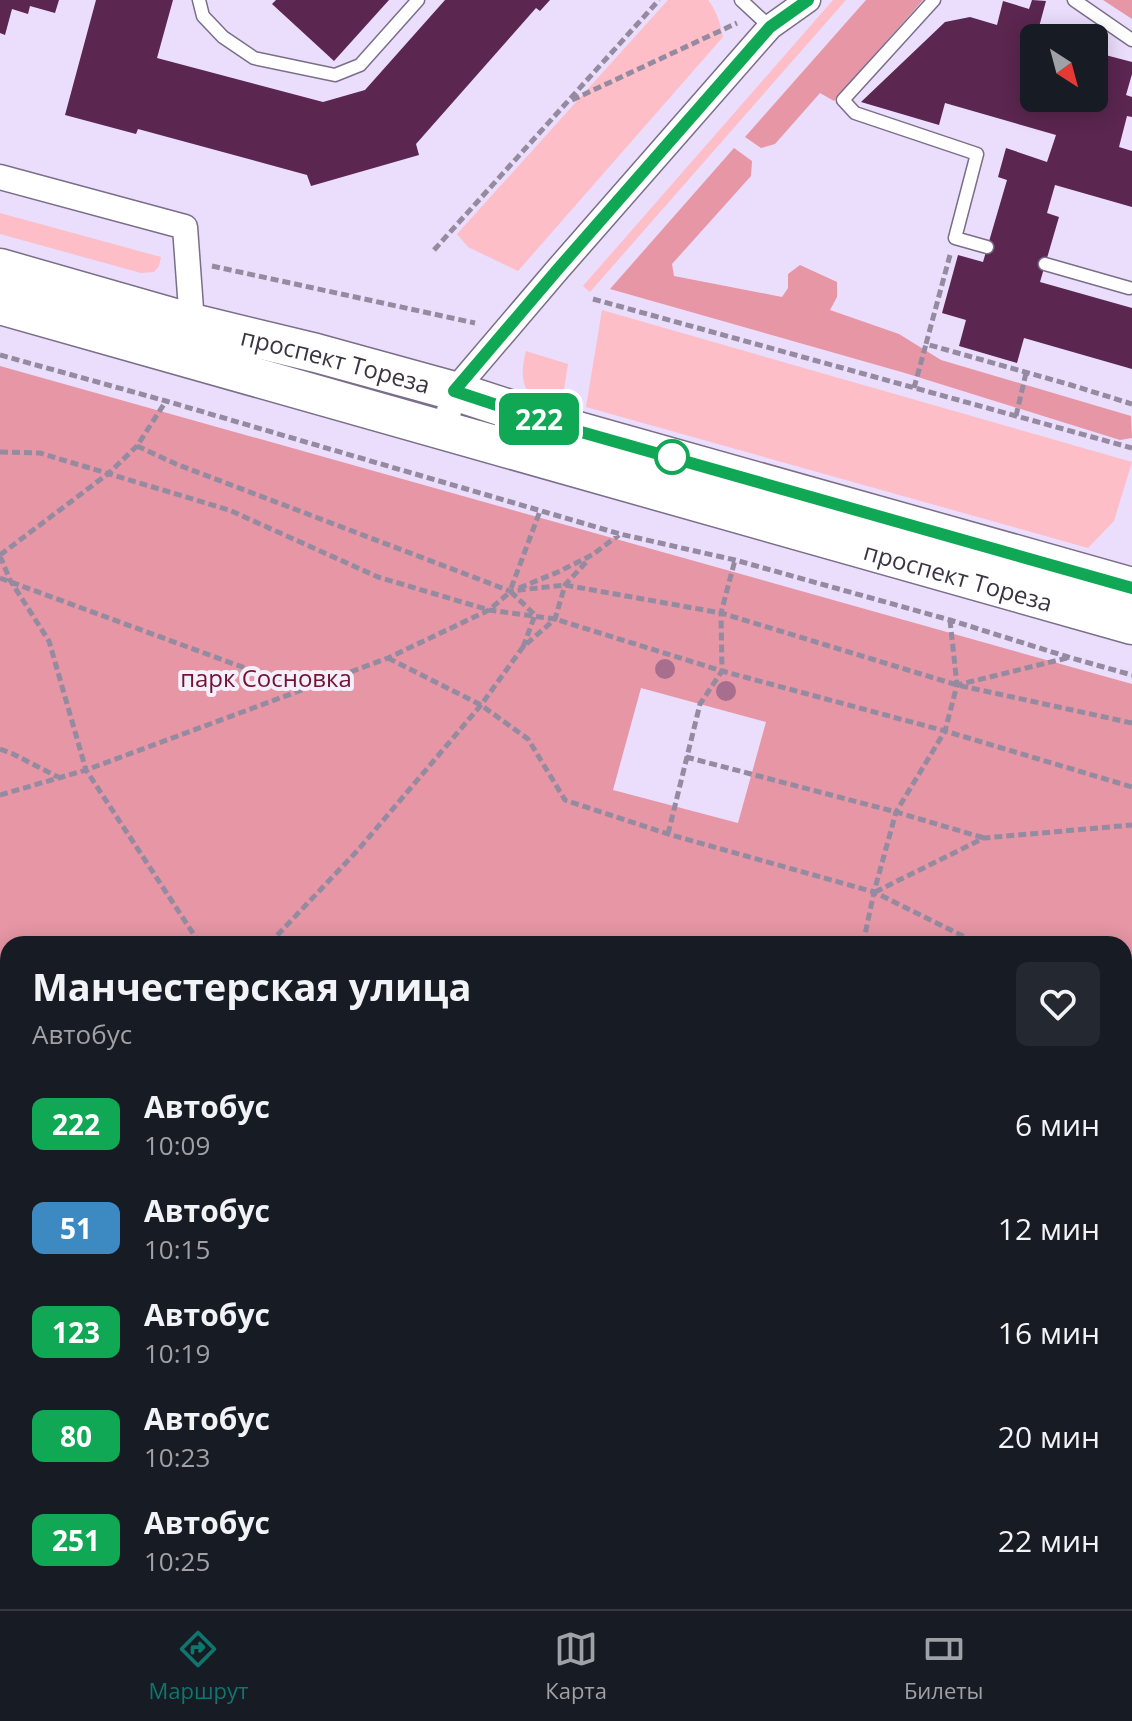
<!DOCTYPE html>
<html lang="ru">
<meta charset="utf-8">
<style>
body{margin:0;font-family:"Open Sans",sans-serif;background:#242831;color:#f1f3f6;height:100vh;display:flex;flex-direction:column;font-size:30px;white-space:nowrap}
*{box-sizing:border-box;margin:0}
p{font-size:26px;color:#9ea1a6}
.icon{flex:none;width:44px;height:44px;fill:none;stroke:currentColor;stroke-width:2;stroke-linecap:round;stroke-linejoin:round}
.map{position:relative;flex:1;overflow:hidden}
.sheet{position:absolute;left:0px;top:936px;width:1132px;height:674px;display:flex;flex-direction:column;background:#171b24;border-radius:24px 24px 0 0;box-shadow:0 4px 20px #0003}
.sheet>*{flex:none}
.badge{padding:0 16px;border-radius:12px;font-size:28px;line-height:52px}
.needle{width:52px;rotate:144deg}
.controls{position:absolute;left:1020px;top:24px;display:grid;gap:16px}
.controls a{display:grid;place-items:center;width:88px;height:88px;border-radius:12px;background:#171b24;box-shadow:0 4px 20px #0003;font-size:40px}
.map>.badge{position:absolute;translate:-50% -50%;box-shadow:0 0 0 4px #fff}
.round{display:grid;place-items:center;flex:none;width:84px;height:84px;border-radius:12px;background:#242831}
.headline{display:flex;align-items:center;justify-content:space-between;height:136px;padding:0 32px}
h1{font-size:38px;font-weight:700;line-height:60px}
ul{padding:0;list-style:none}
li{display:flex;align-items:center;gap:24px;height:104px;padding:0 32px}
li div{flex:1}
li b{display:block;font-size:30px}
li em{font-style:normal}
li .badge{min-width:88px;font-weight:700;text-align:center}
.menu{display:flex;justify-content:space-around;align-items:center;height:112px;border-top:2px solid #363941;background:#171b24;font-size:22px;color:#9ea1a6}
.menu a{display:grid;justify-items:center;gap:4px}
.menu .active{color:#0f766e}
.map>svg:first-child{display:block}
.green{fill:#fdbec8}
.forest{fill:#e696a5;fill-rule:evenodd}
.building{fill:#5b2650}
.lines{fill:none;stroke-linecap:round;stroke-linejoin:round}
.lane-casing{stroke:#7a6e89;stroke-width:15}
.street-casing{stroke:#7a6e89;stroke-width:27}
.primary-casing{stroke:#7a6e89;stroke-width:41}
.path{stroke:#958ba1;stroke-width:5;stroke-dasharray:8 4;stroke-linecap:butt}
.lane{stroke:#fff;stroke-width:12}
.street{stroke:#fff;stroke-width:24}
.primary{stroke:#fff;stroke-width:38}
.tree{fill:#a86e8d}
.line-casing{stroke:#fff;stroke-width:18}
.line{stroke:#10a855;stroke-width:12}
.stop-dot{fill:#fff;stroke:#10a855;stroke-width:4}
.labels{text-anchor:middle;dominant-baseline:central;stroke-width:8;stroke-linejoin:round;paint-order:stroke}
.street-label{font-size:24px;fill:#3b3541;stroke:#f4effb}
.park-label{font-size:24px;fill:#711432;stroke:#f4effb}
</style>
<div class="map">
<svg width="1132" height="1609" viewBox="0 0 1132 1609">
<rect width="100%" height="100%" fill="#ebddfc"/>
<path class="green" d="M668,0H708C717,11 720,23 723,37L518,271L468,247L457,234Z
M833,0H846L590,292L583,286Z
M0,213L161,257L159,266L154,272L141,273L0,234Z
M602,310L1132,462L1114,521L1088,548L586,407Z
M526,351L568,364L561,408C552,405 538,402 531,395C520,384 522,365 526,351Z"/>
<path class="forest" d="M866,0H923L834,101L820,93L775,144L761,148L745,137Z
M1103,0H1132V19Z
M734,148L752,161L751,176L672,264L674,276L782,297L788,288V274L800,265L837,282V297L830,310L899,334L941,360L1131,416L1132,438L1120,440L905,373L610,289Z
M0,366L1132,684V1609H0ZM641,688L766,722L738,823L613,790ZM1124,944V1602H8V944Z"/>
<path class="building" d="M0,0H59L55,13L30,6L28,14L12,9L5,35L0,33Z
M96,0H173L157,58L323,102L365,90L445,0H550L540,11L536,8L416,144L419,155L311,186L307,175L138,129L136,134L65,115Z
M276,0H389L334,61L272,4Z
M1032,0L1046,1L1036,38H1034V98H1094V52L1132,62V74L1126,95L1132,97V117L1127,116L1119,147L1132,151V207L1055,185L1047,213L1059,217L1040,282L1132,308V369L1024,338L1017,363L959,346L966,320L942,313L958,255L983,262L1007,180L998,177L1006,148L1047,162L1056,135L945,103L939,125L861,102L945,22L970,17L997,25L1003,1L1029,9Z"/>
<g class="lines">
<g class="lane-casing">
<path id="lane" d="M199,0L203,16L223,37L254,58L335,75L360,65L418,0
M741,0L770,27
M934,0L843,100L855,113L977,154L955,238L987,247
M1074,0L1132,40
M1045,264L1129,288"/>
</g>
<g class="street-casing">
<path id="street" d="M0,177L185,227L192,323
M444,431L454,391L558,269L770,27L808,0"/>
</g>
<g class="primary-casing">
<g id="primary">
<path id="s1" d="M0,268L192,323L316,353L454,391L567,428L1132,587"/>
<path id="s2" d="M0,305L1132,625"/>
</g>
</g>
<path class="path" d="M572,100L737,23
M434,250L659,0
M950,255L926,344L1071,385L1132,404
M212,266L475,323
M593,299L1132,448
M0,355L166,401L620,534L735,560L950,620L1068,657L1132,675
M914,388L926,344
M1016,416L1026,373
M137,446L176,464L510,591L565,585L721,613L957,685L1132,723
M0,452L40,453L229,510L378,577L489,610L555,619L722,671L945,731L1132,787
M0,555L109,473L137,446L166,401
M0,556L10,580L49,641L86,770L200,944
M0,578L302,689
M519,588L558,572L592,555L619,535
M950,620L957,685
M523,647L535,615L510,591L540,511
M388,658L481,705L528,739L565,800L668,834L874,892L979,944
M0,749L13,754L58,777
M686,757L896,812L984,838
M0,795L86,770L388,658L489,610L510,592
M668,834L700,704L722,671L721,613L735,560
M875,892L984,838L1132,825
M269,944L358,850L481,705L523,647L555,619L565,585L588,560
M863,944L874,892L896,812L945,731L957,685L1067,658
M1124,959L1132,955
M1124,1081L1132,1088
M0,1173L8,1162
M0,1396L8,1415
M0,1427L8,1432
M1124,1470L1132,1466
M1124,1600L1132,1604
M413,1602L415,1609
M280,1609L286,1602
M677,1609L679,1602
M900,1609L910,1602"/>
<use href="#lane" class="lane"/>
<use href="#street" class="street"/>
<use href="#primary" class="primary"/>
</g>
<g class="tree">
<circle cx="665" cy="669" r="10"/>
<circle cx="726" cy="691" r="10"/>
</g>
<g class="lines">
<g class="line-casing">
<path id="line" d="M808,0L770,27L558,269L454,391L567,428L1132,588"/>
</g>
<use href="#line" class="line"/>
</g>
<circle class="stop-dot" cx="672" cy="457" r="16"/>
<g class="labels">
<g class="street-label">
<text stroke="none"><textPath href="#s1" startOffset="348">проспект Тореза</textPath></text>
<text stroke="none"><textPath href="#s2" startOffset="996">проспект Тореза</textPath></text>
</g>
<g class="park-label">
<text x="266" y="677">парк Сосновка</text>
</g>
</g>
</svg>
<div class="controls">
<a><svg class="needle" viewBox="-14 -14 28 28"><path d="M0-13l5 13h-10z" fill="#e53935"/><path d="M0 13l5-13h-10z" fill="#9ea1a6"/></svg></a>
</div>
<b class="badge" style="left:539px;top:419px;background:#10a855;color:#fff">222</b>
<section class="sheet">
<div class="headline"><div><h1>Манчестерская улица</h1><p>Автобус</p></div><a class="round"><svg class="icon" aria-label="heart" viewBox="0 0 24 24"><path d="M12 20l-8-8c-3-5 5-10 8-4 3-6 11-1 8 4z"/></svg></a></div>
<ul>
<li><span class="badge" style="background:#10a855;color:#fff">222</span><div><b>Автобус</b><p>10:09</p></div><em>6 мин</em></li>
<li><span class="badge" style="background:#3d8ac2;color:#fff">51</span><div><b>Автобус</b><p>10:15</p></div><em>12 мин</em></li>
<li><span class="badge" style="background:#10a855;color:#fff">123</span><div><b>Автобус</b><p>10:19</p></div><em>16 мин</em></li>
<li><span class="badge" style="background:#10a855;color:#fff">80</span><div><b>Автобус</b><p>10:23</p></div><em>20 мин</em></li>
<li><span class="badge" style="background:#10a855;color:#fff">251</span><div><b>Автобус</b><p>10:25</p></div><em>22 мин</em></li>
</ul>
</section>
</div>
<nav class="menu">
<a class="active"><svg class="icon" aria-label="directions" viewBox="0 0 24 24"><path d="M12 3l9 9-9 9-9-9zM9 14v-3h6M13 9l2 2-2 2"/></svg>Маршрут</a>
<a><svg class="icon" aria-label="map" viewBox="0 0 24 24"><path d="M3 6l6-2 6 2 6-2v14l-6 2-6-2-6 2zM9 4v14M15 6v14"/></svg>Карта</a>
<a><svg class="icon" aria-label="tickets" viewBox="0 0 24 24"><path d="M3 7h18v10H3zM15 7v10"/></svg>Билеты</a>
</nav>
